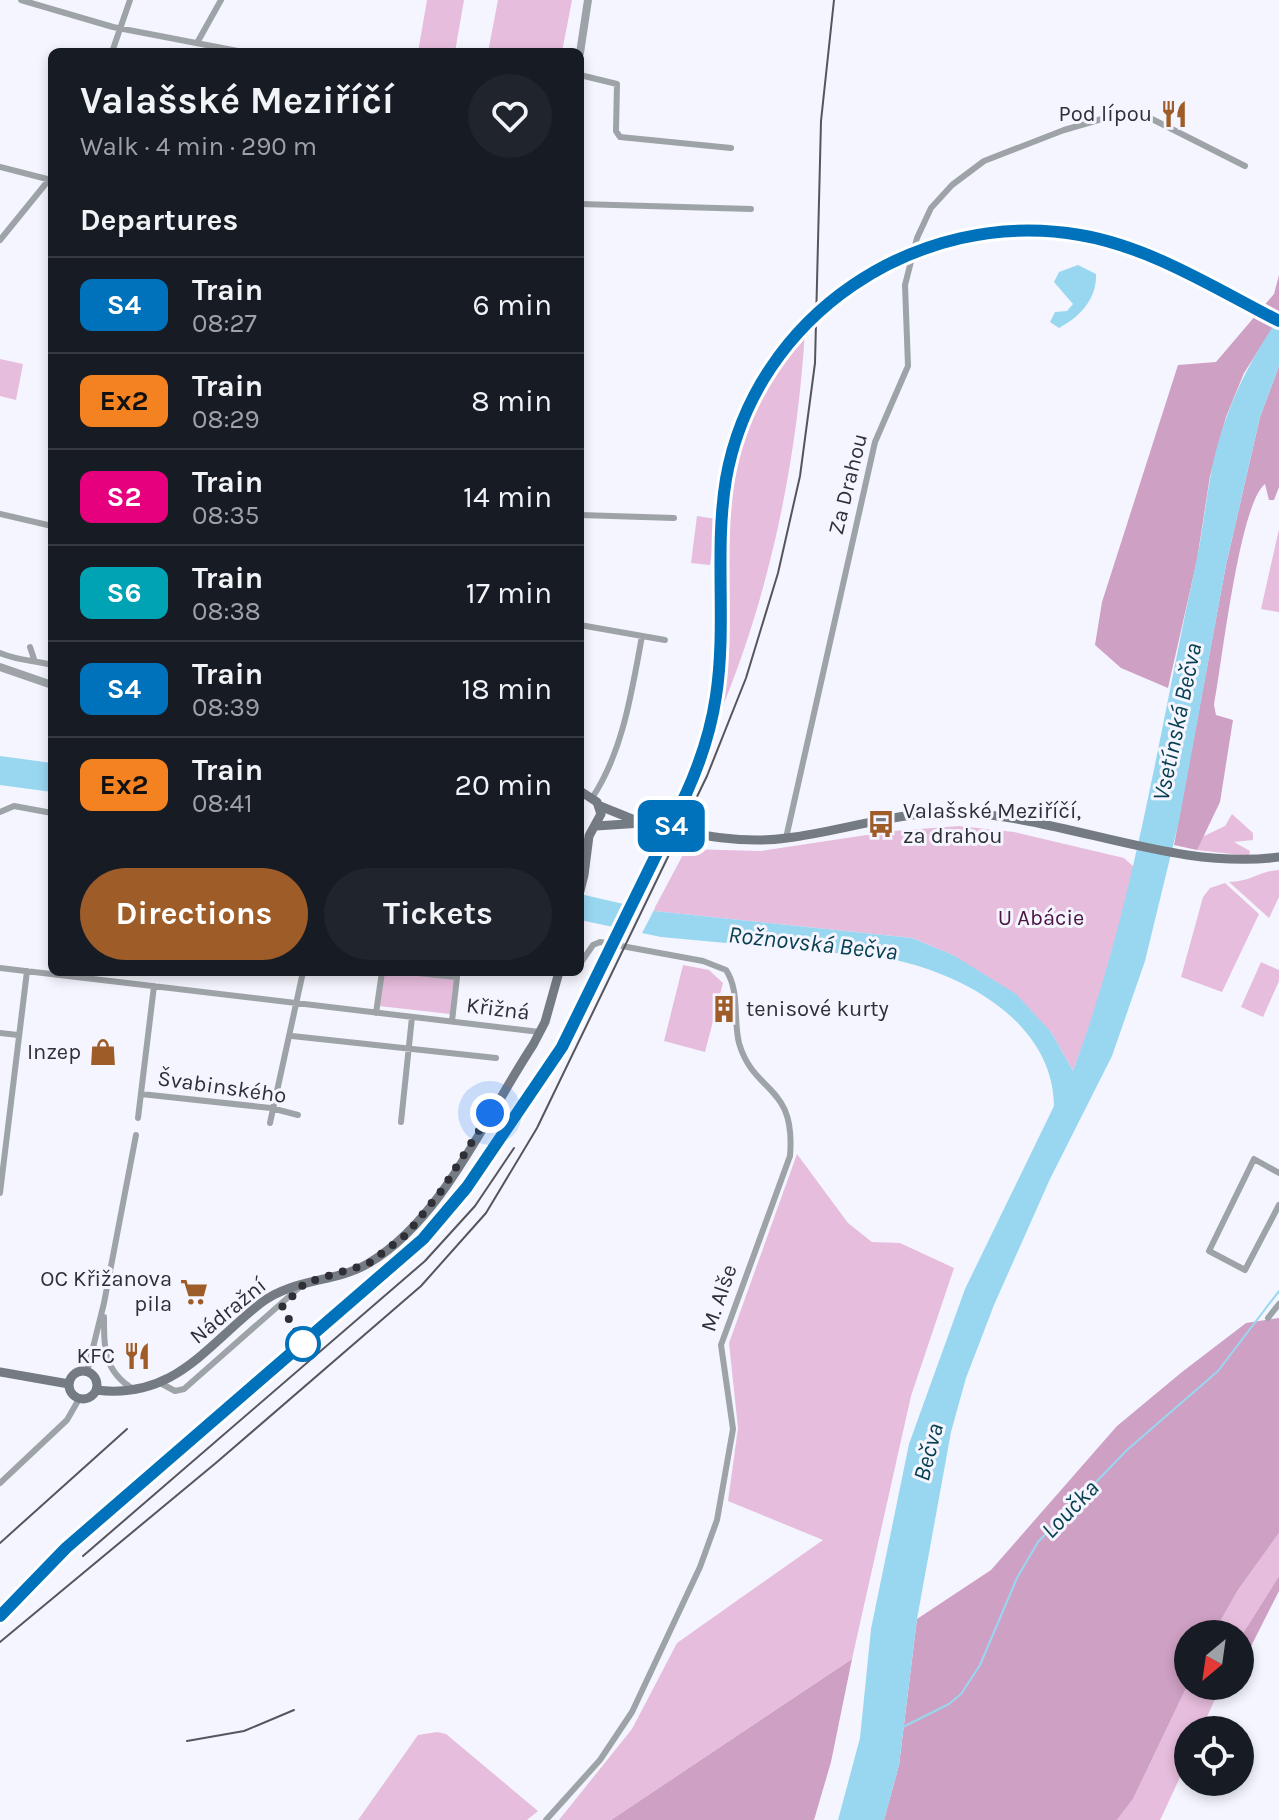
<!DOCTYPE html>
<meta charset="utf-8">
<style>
body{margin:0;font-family:Karla,sans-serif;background:#20242c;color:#f1f3f6;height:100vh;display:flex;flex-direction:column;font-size:30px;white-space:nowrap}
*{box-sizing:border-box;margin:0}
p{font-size:26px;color:#9ea1a6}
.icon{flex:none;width:44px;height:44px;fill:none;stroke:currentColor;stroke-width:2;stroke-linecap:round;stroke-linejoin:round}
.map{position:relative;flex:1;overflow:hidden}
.panel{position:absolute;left:48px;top:48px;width:536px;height:928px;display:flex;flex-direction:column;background:#171b24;border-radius:12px;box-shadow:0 4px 12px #0003}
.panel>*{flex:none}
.badge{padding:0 16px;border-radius:12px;font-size:28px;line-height:52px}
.needle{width:52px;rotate:209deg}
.controls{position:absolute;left:1174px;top:1620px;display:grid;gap:16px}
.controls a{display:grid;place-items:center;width:80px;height:80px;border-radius:50%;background:#171b24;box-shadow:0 4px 12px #0003;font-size:40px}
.you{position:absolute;width:40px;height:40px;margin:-20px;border:6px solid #fff;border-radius:50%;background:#1a73e8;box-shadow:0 0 0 12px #1a73e833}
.map>.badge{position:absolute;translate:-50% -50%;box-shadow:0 0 0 4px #fff}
h2{padding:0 32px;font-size:30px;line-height:72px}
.round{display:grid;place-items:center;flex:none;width:84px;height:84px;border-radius:42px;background:#20242c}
.head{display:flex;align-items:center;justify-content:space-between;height:136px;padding:0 32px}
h1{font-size:38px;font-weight:700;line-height:60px}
.primary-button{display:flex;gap:16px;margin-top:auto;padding:16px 32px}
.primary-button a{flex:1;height:92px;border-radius:48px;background:#9e5c28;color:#fff;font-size:32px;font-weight:700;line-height:92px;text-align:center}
.primary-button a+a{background:#20242c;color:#f1f3f6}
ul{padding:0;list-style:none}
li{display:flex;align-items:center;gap:24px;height:96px;padding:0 32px;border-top:2px solid #363941}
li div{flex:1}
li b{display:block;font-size:30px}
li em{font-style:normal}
li .badge{min-width:88px;font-weight:700;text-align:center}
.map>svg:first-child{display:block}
.green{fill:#e7bddd}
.forest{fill:#cea0c4}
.water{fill:#99d7f1}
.pier{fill:#f4f5fe}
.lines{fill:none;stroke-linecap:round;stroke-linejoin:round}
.stream{stroke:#99d7f1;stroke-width:2}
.minor{stroke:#9ea3a8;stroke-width:6}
.tertiary{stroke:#9ea3a8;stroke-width:8}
.secondary{stroke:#757b82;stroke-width:9}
.rail{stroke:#55565b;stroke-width:2}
.line-casing{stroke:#fff;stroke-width:18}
.line{stroke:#0072bc;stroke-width:12}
.walk{stroke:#2f3035;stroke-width:8;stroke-dasharray:0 14.4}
.stop-dot{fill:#fff;stroke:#0072bc;stroke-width:4}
.labels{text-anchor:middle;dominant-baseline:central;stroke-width:6;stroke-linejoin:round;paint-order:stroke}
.poi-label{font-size:22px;fill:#2f3035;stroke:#f4f5fe;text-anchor:end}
.street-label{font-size:22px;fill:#2f3035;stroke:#f4f5fe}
.park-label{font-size:22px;fill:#4b1443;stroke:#f4f5fe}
.water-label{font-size:24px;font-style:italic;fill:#073f51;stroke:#f4f5fe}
</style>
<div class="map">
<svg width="1279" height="1820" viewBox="0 0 1279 1820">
<rect width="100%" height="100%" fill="#f4f5fe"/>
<path class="green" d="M427,0H464L455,52H418Z
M498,0H572L562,52H488Z
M805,331C797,463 769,597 718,718C745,568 692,463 805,331Z
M0,359L23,364L16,400L0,396Z
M697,516L716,519L710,565L691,563Z
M1279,529V612H1278L1261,609Z
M1232,814L1253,833V840L1234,842L1250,851L1249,856L1197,850L1202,837L1225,826Z
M959,826L1014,832L1124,858L1134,867L1100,999L1073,1071L1051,1032L953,955L912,938L653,911L686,849L761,851L893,831Z
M1279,870V897L1269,918L1229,882C1250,882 1259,871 1279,870Z
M1225,883L1259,914L1222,992L1181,977L1203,897L1210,888Z
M1261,962L1279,970V981L1263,1017L1241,1007Z
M683,965L709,970L723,983L705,1052L664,1041Z
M384,972L454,979L450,1014L379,1006Z
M797,1154L848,1223L872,1242L900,1243L954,1268L911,1396L852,1659L611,1820H559L632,1729L677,1643L823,1540L728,1501L738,1428L729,1343Z
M1279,1533V1576L1240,1638V1634H1213L1238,1590Z
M1188,1684L1221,1686L1201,1730H1188V1760L1162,1816L1160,1820H1117L1133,1799Z
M437,1732L446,1734L538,1811L527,1820H358L418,1735Z"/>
<path class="forest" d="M1279,275V318L1244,373L1226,417L1210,476L1197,560L1168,688L1121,668L1095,645L1102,602L1178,365L1216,362L1274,294Z
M1279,366V487L1274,500H1269L1265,484C1239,505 1222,664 1214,705L1216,715L1233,720L1232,726L1220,802L1197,850L1174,845L1226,565L1260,417Z
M1279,1318V1533L1238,1590L1213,1634H1188V1684L1133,1799L1117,1820H884L899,1765L917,1619L991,1570L1117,1426L1182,1372L1246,1323Z
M1279,1576V1591L1240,1668V1638Z
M852,1659L831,1762L814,1820H611Z"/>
<path class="water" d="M1078,265L1096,274C1097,299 1080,317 1059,328L1050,322L1055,312L1067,311L1073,304L1054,282L1059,272Z
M1279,318V366L1260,417L1226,565L1179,821L1145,961L1112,1056L1050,1179L994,1305L966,1378L951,1432L917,1619L899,1765L884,1820H838L860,1738L871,1629L909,1444L965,1289L1054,1106C1053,1018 954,969 880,957L661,937L580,920V894L654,911L912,938L953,955L1016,994L1051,1032L1073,1071C1134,907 1159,733 1196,563C1202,535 1205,507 1210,479C1220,421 1245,366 1279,318Z
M0,756L52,763V792L0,785Z"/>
<path class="pier" d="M630,900L655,908L640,937L615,932Z"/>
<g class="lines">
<path class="stream" d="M903,1727L949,1704L961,1694L980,1665L1017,1578L1038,1542L1127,1450L1218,1371L1279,1291"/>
<path class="minor" d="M21,0L113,27L243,52
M197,43L221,0
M112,52L130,0
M580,75L617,84L616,131L620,137L731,148
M0,167L51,180
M580,204L751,209
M0,240L52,176
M0,514L52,526
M580,515L674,518
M580,625L665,640
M30,647L34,659
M0,653C19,661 33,660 52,665
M592,798C623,752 632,690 642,636
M0,812L14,806L52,813
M786,838L875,442L908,366L905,285L917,238L931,208L952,185L984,161L1064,130L1119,114L1146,116L1245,166
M0,968L540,1032
M408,972L457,977L452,1021
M376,1013L382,972
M0,1033L18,1035
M292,1036L496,1058
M141,1094L271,1108L298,1115
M138,1118L154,986
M401,1122L412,1017
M270,1123L303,972
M1279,1173L1254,1159L1209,1251L1245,1270L1279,1205
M0,1193L27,971
M104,1317C104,1349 104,1371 133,1389
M1268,1318L1279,1304
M87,1372L104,1303L136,1135
M162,1384L175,1391L184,1389L301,1286
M0,1483L67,1420L79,1399
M546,1820L600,1760L632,1712L700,1567L717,1520L733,1429L721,1345L790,1156C796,1083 754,1095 739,1043C733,1019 740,991 726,970L703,961L600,942L593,945L580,964"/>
<path class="tertiary" d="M580,53L588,0
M0,667L52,685"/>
<path class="secondary" d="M580,791L597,802L601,814L589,836L584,875L580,850
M642,823C690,833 738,845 787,838C848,830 904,809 967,813C1069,819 1177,871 1279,857
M596,826L642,823L600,806
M580,891L584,875
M69 1385a14 14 0 1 1 28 0a14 14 0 1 1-28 0Z
M0,1372L69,1384
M96,1390C174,1400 206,1346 261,1303C293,1278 336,1283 369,1263C443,1219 486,1116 533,1045L545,1022L559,972"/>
<path class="rail" d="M821,308C906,238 1018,209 1124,247C1178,266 1228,295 1279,321
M685,796C699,764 711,731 716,697C727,624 713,549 726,477C738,415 769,362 811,317
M0,1543L127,1429
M83,1556L425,1261L475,1206L514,1148
M0,1616L66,1548L423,1239L476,1174L579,1016
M0,1642L217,1462L421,1286L486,1213L537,1128L707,776L746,678L778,573L800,476L815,363L821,121L834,0
M187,1741L244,1731L294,1710"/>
</g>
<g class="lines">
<g class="line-casing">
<path id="line" d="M0,1616L66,1548L423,1239L467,1187L562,1047L686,794C700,763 711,730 716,696C727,624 714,551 726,479C755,315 918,207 1080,235C1151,247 1216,289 1279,321"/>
</g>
<use href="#line" class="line"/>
<path class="walk" d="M303,1344L282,1307L305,1283L368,1264L407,1234L442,1190L490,1113"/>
</g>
<defs>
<g id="restaurant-bare" transform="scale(2.16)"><path d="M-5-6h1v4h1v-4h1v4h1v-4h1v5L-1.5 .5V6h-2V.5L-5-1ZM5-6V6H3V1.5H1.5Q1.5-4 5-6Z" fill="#9e5c28" stroke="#f4f5fe" stroke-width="2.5" paint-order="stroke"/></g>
<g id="bus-bare" transform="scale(2.16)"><path d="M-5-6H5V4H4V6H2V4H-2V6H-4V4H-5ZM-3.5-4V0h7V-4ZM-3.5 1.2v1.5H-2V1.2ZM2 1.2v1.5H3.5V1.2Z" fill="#9e5c28" stroke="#f4f5fe" stroke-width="2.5" paint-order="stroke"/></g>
<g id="building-bare" transform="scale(2.16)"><path d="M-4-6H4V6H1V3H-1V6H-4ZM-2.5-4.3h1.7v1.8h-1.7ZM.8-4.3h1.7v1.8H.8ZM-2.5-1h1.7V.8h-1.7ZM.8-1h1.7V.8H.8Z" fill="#9e5c28" stroke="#f4f5fe" stroke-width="2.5" paint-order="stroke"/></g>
<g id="shop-bare" transform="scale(2.16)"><path d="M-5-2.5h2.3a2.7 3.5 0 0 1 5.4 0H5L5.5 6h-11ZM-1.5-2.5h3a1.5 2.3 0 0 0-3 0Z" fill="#9e5c28" stroke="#f4f5fe" stroke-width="2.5" paint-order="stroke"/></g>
<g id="supermarket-bare" transform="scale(2.16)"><path d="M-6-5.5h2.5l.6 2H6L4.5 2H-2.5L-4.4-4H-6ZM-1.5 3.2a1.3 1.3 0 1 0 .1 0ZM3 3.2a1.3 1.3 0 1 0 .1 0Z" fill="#9e5c28" stroke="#f4f5fe" stroke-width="2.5" paint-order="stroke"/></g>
</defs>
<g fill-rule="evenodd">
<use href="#restaurant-bare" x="1174" y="114"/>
<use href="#bus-bare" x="881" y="824"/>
<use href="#building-bare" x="724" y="1009"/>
<use href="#shop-bare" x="103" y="1052"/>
<use href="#supermarket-bare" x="194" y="1292"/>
<use href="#restaurant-bare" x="137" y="1356"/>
</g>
<circle class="stop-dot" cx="303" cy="1344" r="16"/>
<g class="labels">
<g class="poi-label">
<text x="1152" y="114">Pod lípou</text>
<text x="903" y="811" text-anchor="start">Valašské Meziříčí,<tspan x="903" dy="25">za drahou</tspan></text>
<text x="746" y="1009" text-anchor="start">tenisové kurty</text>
<text x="81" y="1052">Inzep</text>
<text x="172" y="1279">OC Křižanova<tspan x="172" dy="25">pila</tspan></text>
<text x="115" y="1356">KFC</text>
</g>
<g class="street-label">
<text transform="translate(848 484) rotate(-76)">Za Drahou</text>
<text transform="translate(498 1009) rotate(7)">Křižná</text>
<text transform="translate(222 1087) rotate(8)">Švabinského</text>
<text transform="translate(719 1298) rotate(-71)">M. Alše</text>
<text transform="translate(228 1311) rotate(-39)">Nádražní</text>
</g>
<g class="park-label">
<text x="1041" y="918">U Abácie</text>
</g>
<g class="water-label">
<text transform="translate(1177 722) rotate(-78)">Vsetínská Bečva</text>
<text transform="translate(813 943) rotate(6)">Rožnovská Bečva</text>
<text transform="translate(928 1452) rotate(-75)">Bečva</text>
<text transform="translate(1070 1509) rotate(-46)">Loučka</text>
</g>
</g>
</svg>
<div class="controls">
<a><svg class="needle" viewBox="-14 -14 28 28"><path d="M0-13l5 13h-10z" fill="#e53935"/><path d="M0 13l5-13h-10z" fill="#9ea1a6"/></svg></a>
<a><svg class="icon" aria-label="locate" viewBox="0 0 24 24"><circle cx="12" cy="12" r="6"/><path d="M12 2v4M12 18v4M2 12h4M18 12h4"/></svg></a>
</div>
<div class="you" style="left:490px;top:1113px"></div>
<b class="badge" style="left:671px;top:826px;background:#0072bc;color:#fff">S4</b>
<section class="panel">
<div class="head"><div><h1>Valašské Meziříčí</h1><p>Walk · 4 min · 290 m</p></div><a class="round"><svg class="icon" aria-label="heart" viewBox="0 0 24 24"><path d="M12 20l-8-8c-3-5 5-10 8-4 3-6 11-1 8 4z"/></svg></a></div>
<h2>Departures</h2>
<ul>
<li><span class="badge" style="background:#0072bc;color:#fff">S4</span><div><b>Train</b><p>08:27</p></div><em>6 min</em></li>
<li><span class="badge" style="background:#f58220;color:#111">Ex2</span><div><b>Train</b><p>08:29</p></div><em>8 min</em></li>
<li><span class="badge" style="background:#e6007e;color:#fff">S2</span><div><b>Train</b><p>08:35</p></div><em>14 min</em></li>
<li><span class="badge" style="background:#00a3b4;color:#fff">S6</span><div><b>Train</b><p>08:38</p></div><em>17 min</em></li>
<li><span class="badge" style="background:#0072bc;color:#fff">S4</span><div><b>Train</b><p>08:39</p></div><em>18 min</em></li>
<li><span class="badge" style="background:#f58220;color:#111">Ex2</span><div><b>Train</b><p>08:41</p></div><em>20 min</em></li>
</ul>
<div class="primary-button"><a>Directions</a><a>Tickets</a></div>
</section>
</div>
